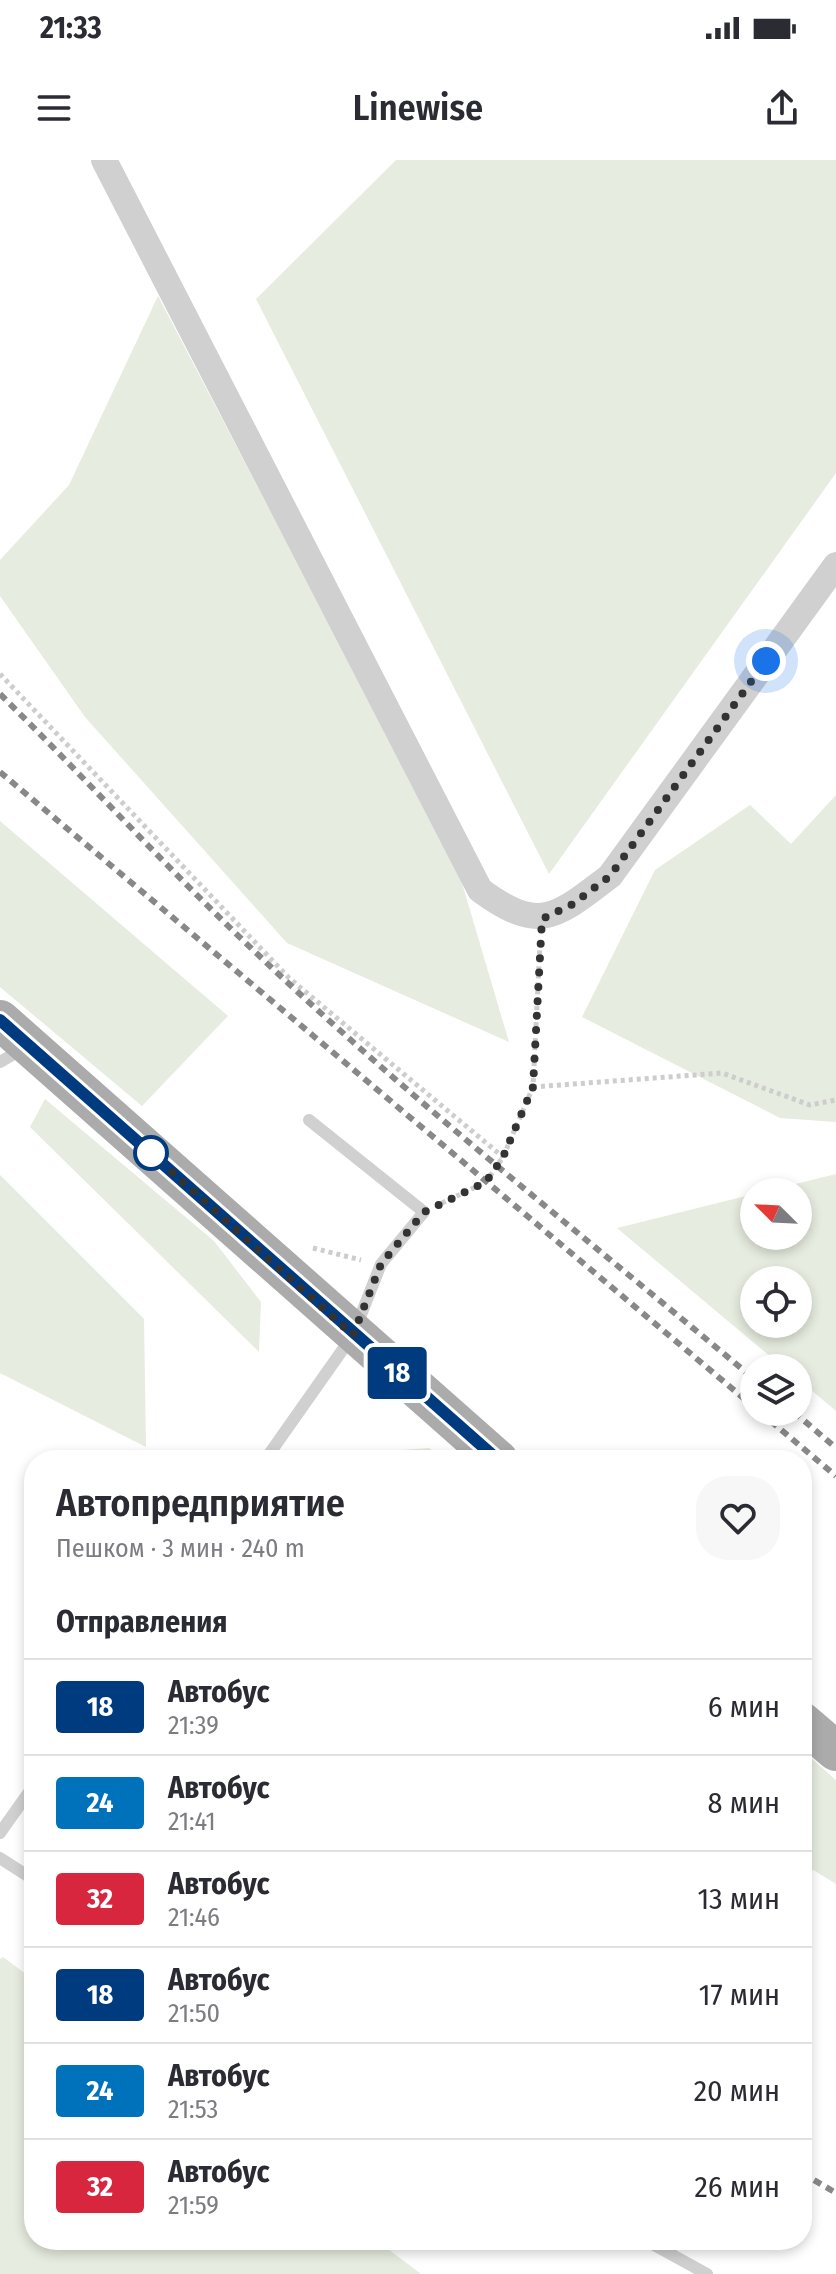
<!DOCTYPE html>
<html lang="ru">
<meta charset="utf-8">
<style>
body{margin:0;font-family:"Fira Sans Condensed",sans-serif;background:#f7f7f7;color:#2b2b33;height:100vh;display:flex;flex-direction:column;font-size:30px;white-space:nowrap}
*{box-sizing:border-box;margin:0}
p{font-size:26px;color:#7c7c81}
.icon{flex:none;width:44px;height:44px;fill:none;stroke:currentColor;stroke-width:2;stroke-linecap:round;stroke-linejoin:round}
.map{position:relative;flex:1;overflow:hidden}
.details{position:absolute;left:24px;top:1290px;width:788px;height:800px;display:flex;flex-direction:column;background:#fff;border-radius:32px;box-shadow:0 4px 12px #0003}
.details>*{flex:none}
.badge{padding:0 16px;border-radius:6px;font-size:28px;line-height:52px}
.needle{width:52px;rotate:294deg}
.fabs{position:absolute;left:740px;top:1018px;display:grid;gap:16px}
.fabs a{display:grid;place-items:center;width:72px;height:72px;border-radius:50%;background:#fff;box-shadow:0 4px 12px #0003;font-size:40px}
.you{position:absolute;width:40px;height:40px;margin:-20px;border:6px solid #fff;border-radius:50%;background:#1a73e8;box-shadow:0 0 0 12px #1a73e833}
.map>.badge{position:absolute;translate:-50% -50%;box-shadow:0 0 0 4px #fff}
h2{padding:0 32px;font-size:30px;line-height:72px}
.round{display:grid;place-items:center;flex:none;width:84px;height:84px;border-radius:32px;background:#f7f7f7}
.headline{display:flex;align-items:center;justify-content:space-between;height:136px;padding:0 32px}
h1{font-size:38px;font-weight:600;line-height:60px}
ul{padding:0;list-style:none}
li{display:flex;align-items:center;gap:24px;height:96px;padding:0 32px;border-top:2px solid #e1e1e2}
li div{flex:1}
li b{display:block;font-size:30px}
li em{font-style:normal}
li .badge{min-width:88px;font-weight:700;text-align:center}
.status{display:flex;justify-content:space-between;align-items:center;height:56px;padding:0 40px;background:#fff;direction:ltr}
.status svg{height:22px;fill:currentColor}
header{display:flex;justify-content:space-between;align-items:center;height:104px;padding:0 32px;background:#fff;font-size:36px;font-weight:600}
.map>svg:first-child{display:block}
.green{fill:#e6ecdf;fill-rule:evenodd}
.lines{fill:none;stroke-linecap:round;stroke-linejoin:round}
.path{stroke:#cdcdcd;stroke-width:5;stroke-dasharray:4 4;stroke-linecap:butt}
.service{stroke:#d0d0d0;stroke-width:12}
.minor{stroke:#d0d0d0;stroke-width:26}
.primary{stroke:#ababab;stroke-width:40}
.rail{stroke:#888;stroke-width:6;stroke-dasharray:8 6;stroke-linecap:butt}
.line-casing{stroke:#fff;stroke-width:18}
.line{stroke:#003b80;stroke-width:12}
.walk{stroke:#333;stroke-width:8;stroke-dasharray:0 14.4}
.stop-dot{fill:#fff;stroke:#003b80;stroke-width:4}
</style>
<div class="status"><b>21:33</b><svg viewBox="0 0 49 12"><path d="M0 12V9h3v3zM5 12V6h3v6zM10 12V3h3v9zM15 12V0h3v12zM26 1h20v11H26zM47 4h2v5h-2z"/></svg></div>
<header><svg class="icon" aria-label="menu" viewBox="0 0 24 24"><path d="M4 6h16M4 12h16M4 18h16"/></svg>Linewise<svg class="icon" aria-label="share" viewBox="0 0 24 24"><path d="M12 15V3M7 8l5-5 5 5M5 13v7h14v-7"/></svg></header>
<div class="map">
<svg width="836" height="2114" viewBox="0 0 836 2114">
<rect width="100%" height="100%" fill="#fff"/>
<path class="green" d="M396,0H836V313L549,714L256,139Z
M158,136L459,713L509,882L287,783L85,557L0,436V400L69,325Z
M836,635V962L780,958L582,857L655,710L750,645L791,684Z
M0,661L228,856L142,946L0,827Z
M45,939L214,1081L261,1142L259,1192L30,967Z
M836,1014V1251L798,1219V1208H784L617,1068L754,1034V1076H798V1032H763ZM754,1120H798V1164H754Z
M0,1015L144,1159L146,1287L0,1213Z
M429,1288L446,1300H329L334,1295Z
M802,1590L836,1620V1724L802,1703Z
M3,1797L34,1820V2080H376L421,2114H0V1799Z"/>
<g class="lines">
<path class="path" d="M0,514L289,818L503,997
M533,927L722,913L810,945L836,940
M442,1043L486,1022L503,997L533,927L540,784
M313,1088L361,1100"/>
<path class="service" d="M0,902L24,888
M265,1300L353,1175L381,1104L424,1052L309,960
M0,1673L34,1625
M0,1698L34,1720
M645,2080L707,2114"/>
<path class="minor" d="M104,0L480,730C540,774 556,757 610,716L836,405"/>
<path class="primary" d="M0,860L498,1300
M802,1562L836,1591"/>
<path class="rail" d="M0,534C85,618 165,706 252,789C411,941 585,1077 754,1219
M0,612L754,1247
M760,1252L836,1316
M794,1252L836,1288
M802,2013L836,2033"/>
</g>
<g class="lines">
<g class="line-casing">
<path id="line" d="M0,860L498,1300"/>
</g>
<use href="#line" class="line"/>
<path class="walk" d="M151,993L353,1175L381,1104L424,1052L486,1022L503,997L533,927L542,759L573,744L610,716L766,501"/>
</g>
<circle class="stop-dot" cx="151" cy="993" r="16"/>
</svg>
<div class="fabs">
<a><svg class="needle" viewBox="-14 -14 28 28"><path d="M0-13l5 13h-10z" fill="#e53935"/><path d="M0 13l5-13h-10z" fill="#7c7c81"/></svg></a>
<a><svg class="icon" aria-label="locate" viewBox="0 0 24 24"><circle cx="12" cy="12" r="6"/><path d="M12 2v4M12 18v4M2 12h4M18 12h4"/></svg></a>
<a><svg class="icon" aria-label="layers" viewBox="0 0 24 24"><path d="M12 4l9 5-9 5-9-5zM3 14l9 5 9-5"/></svg></a>
</div>
<div class="you" style="left:766px;top:501px"></div>
<b class="badge" style="left:397px;top:1213px;background:#003b80;color:#fff">18</b>
<section class="details">
<div class="headline"><div><h1>Автопредприятие</h1><p>Пешком · 3 мин · 240 m</p></div><a class="round"><svg class="icon" aria-label="heart" viewBox="0 0 24 24"><path d="M12 20l-8-8c-3-5 5-10 8-4 3-6 11-1 8 4z"/></svg></a></div>
<h2>Отправления</h2>
<ul>
<li><span class="badge" style="background:#003b80;color:#fff">18</span><div><b>Автобус</b><p>21:39</p></div><em>6 мин</em></li>
<li><span class="badge" style="background:#0072bc;color:#fff">24</span><div><b>Автобус</b><p>21:41</p></div><em>8 мин</em></li>
<li><span class="badge" style="background:#d7263d;color:#fff">32</span><div><b>Автобус</b><p>21:46</p></div><em>13 мин</em></li>
<li><span class="badge" style="background:#003b80;color:#fff">18</span><div><b>Автобус</b><p>21:50</p></div><em>17 мин</em></li>
<li><span class="badge" style="background:#0072bc;color:#fff">24</span><div><b>Автобус</b><p>21:53</p></div><em>20 мин</em></li>
<li><span class="badge" style="background:#d7263d;color:#fff">32</span><div><b>Автобус</b><p>21:59</p></div><em>26 мин</em></li>
</ul>
</section>
</div>
